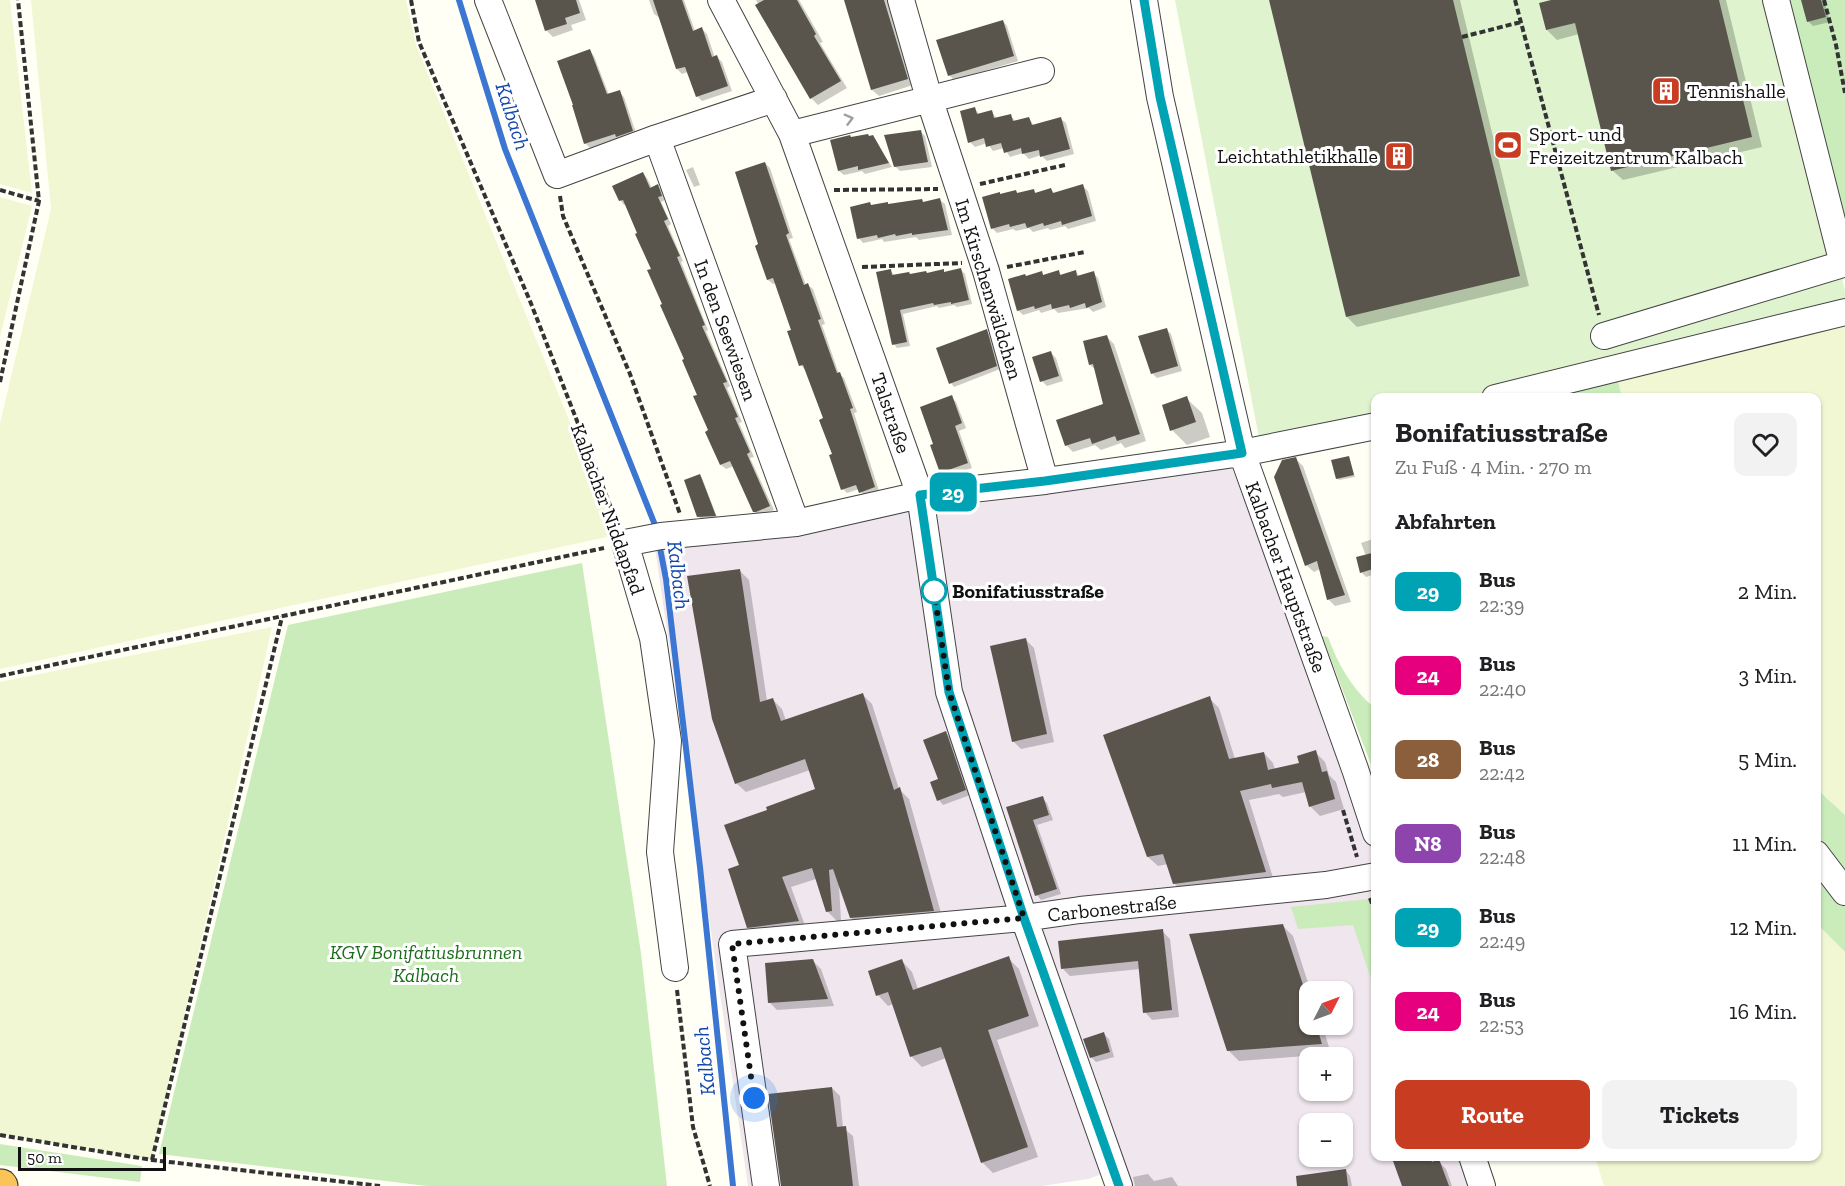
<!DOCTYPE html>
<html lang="de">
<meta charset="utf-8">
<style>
body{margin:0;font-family:"Zilla Slab",serif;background:#f2f2f2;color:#202124;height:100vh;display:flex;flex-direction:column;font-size:22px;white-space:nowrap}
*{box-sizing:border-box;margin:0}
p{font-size:20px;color:#757577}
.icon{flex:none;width:33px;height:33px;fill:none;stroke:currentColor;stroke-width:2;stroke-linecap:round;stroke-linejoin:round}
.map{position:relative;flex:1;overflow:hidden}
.details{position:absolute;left:1371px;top:393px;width:450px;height:768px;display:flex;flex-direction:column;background:#fff;border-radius:12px;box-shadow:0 2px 4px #0004}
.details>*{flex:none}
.badge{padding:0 12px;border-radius:9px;font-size:21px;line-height:39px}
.needle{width:39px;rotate:48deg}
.controls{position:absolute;left:1299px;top:981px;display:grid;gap:12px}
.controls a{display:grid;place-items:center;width:54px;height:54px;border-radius:12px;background:#fff;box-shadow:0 2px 4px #0004;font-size:30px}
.scale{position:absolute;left:18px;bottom:15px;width:148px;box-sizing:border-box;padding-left:6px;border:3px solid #111;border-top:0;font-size:16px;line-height:21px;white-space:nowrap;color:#111;-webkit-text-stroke:4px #fff;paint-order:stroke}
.you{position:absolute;width:30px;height:30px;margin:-15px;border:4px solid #fff;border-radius:50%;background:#1a73e8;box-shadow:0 0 0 9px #1a73e833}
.map>.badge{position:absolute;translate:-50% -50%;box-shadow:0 0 0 3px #fff}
h2{padding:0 24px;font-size:22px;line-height:54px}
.round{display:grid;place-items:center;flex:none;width:63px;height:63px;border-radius:12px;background:#f2f2f2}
.headline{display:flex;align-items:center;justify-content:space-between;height:102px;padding:0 24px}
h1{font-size:28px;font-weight:800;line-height:45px}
.cta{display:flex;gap:12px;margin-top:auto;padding:12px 24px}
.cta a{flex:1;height:69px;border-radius:12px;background:#c83d21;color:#fff;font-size:24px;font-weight:800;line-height:69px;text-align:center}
.cta a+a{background:#f2f2f2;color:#202124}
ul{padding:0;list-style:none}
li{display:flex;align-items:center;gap:18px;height:84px;padding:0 24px}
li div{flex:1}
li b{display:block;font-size:22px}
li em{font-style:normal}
li .badge{min-width:66px;font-weight:700;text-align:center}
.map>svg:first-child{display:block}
.industrial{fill:#efe6ee;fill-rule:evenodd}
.farmland{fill:#f2f7d3}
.green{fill:#caecbb}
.pitch{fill:#def3ce}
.shadow{fill:#0003}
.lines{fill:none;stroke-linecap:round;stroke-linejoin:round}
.stream{stroke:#3b76d3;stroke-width:6}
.building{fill:#5a554c}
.minor-casing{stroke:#444;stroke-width:28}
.highway-casing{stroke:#222;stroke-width:35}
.path{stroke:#333;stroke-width:4;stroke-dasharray:6 3;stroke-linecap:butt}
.minor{stroke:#fff;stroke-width:26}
.highway{stroke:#fac458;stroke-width:33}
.oneway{stroke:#a0a0a0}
.line-casing{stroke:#fff;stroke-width:14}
.line{stroke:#00a3b4;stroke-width:9}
.walk{stroke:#111;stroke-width:6;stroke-dasharray:0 10.8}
.stop-dot{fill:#fff;stroke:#00a3b4;stroke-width:3}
.labels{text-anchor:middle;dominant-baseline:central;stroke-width:6;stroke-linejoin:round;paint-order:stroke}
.poi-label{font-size:20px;fill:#111;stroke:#fff;text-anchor:start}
.street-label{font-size:20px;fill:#111;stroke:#fff}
.stop-label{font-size:20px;font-weight:bold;fill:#111;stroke:#fff;text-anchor:start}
.park-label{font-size:20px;font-style:italic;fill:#1d6d1d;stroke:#fff}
.water-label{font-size:21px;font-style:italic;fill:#1348aa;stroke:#fff}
</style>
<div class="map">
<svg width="1845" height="1186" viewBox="0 0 1845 1186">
<rect width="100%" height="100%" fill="#fffff5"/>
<path class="industrial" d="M1232,468L1375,839L1376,1156L1472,1157L1482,1186H1106L1102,1174L1088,1179L1042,1186H748L655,548ZM1310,992H1342V1024H1310ZM1310,1058H1342V1090H1310ZM1310,1124H1342V1156H1310Z"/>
<path class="farmland" d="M0,0H10L32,193L0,184Z
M31,0H406L416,45L616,535L0,669V423L51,209Z
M0,197L32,206L0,337Z
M1845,320V815L1817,788L1816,398L1622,397L1617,377Z
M272,627L152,1160L0,1135V682Z
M1817,924L1845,952V1186H1604L1595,1157L1816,1156Z"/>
<path class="green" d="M1784,0H1845V245Z
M1617,377L1622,397L1535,398Z
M582,563L641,953L667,1186H427L159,1154L288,625Z
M1322,636L1328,637C1339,666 1352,689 1375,708V775Z
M1816,788L1845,815V875L1817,839Z
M1816,873L1845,907V952L1817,924Z
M1369,899L1375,919V991L1353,925L1298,929L1291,907Z
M0,1144L142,1166L140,1182L0,1165Z"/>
<path class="pitch" d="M1175,0H1780L1845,291V310L1465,397L1376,398L1375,417L1260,443Z"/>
<path class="shadow" d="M536,0H579L586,20L571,25L573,30L553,37L546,30Z
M649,0H684L695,31L702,29L707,34L715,58L717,57L722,62L732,91L702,101L697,96L688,72L682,74L677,69L660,18L654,14Z
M756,0H799L823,42L820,43L847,88L818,105L811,98Z
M846,0H888L913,85L879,96L872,90Z
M1270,0H1460L1529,286L1357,327L1347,317Z
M1557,0H1726L1762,147L1623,180L1612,170L1579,34L1557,40L1547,30Z
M1803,0H1824L1830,22L1813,26L1808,21Z
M1003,21L1007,26L1018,61L954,80L949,75Z
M590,51L594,56L609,95L619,92L624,97L637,136L620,139L590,148L585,143Z
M974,108L980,115L992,112L997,119L1010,115L1016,122L1029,118L1034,126L1061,119L1066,123L1074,154L1047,161L1041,155L1029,159L1023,153L1010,157L1004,148L993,151L987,143L975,147L970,142Z
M920,131L925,136L932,167L900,171L895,166Z
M872,137L892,167L865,174L862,171L844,175L839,171L852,139Z
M765,163L770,168L793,238L789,239L806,285H808L813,289L825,324L822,325L839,374L844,378L857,412L854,413L879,491L865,497L859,489L847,493L843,489L824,419L805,370L801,365L792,331L776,283L773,284L768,280L756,247L760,245Z
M693,167L700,185L694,187L686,170Z
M643,173L647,178L652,188L657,186L662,190L665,200L661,202L671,224L668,226L683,261L681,262L708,330L706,331L730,386L727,388L742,422L739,423L754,457L750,458L774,510L758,516L754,511L734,466L726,469L721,465L699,395L664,305L653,270L626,204L624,205L620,200Z
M1083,186L1088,191L1096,221L1068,229L1065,226L1050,230L1048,228L1033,232L1029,228L1016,231L1013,229L997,233L992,228L1001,196L1016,191L1018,194L1033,190L1037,194L1051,190L1055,194Z
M940,200L945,204L952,235L919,240L916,237L884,242L882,239L863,243L859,238L872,207L887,203L890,206L922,201L924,203Z
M890,270L895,276L927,274L943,271L945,273L961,270L965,274L972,304L957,307L954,305L939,308L937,306L903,314L910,346L897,348L894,344Z
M1059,272L1062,276L1076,272L1080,277L1093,273L1098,278L1106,307L1093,312L1089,308L1058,313L1054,309L1041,313L1039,310L1023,315L1018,310L1041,273L1044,276Z
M1167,330L1171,334L1182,371L1157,378L1152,373Z
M986,331L989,334L1000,369L954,387L951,383Z
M1107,337L1114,344L1146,441L1125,448L1121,443L1101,450L1095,445L1073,452L1066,445L1105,405L1096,370L1090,365Z
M1051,353L1056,358L1063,381L1047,386L1042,381Z
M951,397L956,402L966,428L959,431L972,468L946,477L941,472L935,444Z
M1186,398L1202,413L1210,437L1187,445L1172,430Z
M1349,457L1355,477L1339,480L1337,478Z
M1296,459L1303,466L1351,602L1335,606L1328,599L1320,569L1314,572L1306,565Z
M700,476L702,478L717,517L701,519L699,517Z
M1376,538V574L1366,577L1362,573L1358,558L1366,556L1361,543Z
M740,571L749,580L767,701L773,700L782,709L786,721L862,694L872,704L899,789L909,799L943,920L861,927L851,918L839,885L841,921H837L828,912L816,879L791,887L807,931L758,937L749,927L741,866L769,811L817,790L810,770L746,792L736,783Z
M1026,640L1034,648L1054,742L1021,749L1013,741Z
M1209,698L1219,708L1235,759L1264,753L1273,763L1275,770L1301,764L1315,752L1325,762L1329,775L1336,782L1344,809L1320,816L1310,806L1306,792L1283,797L1279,794L1249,800L1274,881L1184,893L1174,883L1168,864L1158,866L1148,857Z
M946,733L951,738L970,795L943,805L939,800Z
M1042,798L1047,803L1053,820L1037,825L1061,894L1041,900L1037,895L1008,808Z
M1282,925L1293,936L1311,992L1310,1024H1322L1331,1054L1239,1061L1228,1050Z
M1162,931L1170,939L1179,1017L1152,1020L1145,1012L1140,969L1070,976L1063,969Z
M1008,958L1019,969L1039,1026L997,1040L1038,1157L993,1173L982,1162L946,1058L922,1067L912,1057L893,1004L888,1006L878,995L902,961L912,972L918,989Z
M813,961L821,969L834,1006L777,1010L769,1002Z
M1104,1034L1109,1039L1114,1057L1096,1062L1091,1057Z
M832,1088L840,1096L843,1128L853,1136L859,1186H782Z
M1410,1156H1433L1436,1162L1438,1161L1446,1169L1452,1186H1403Z
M1346,1171L1350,1176L1352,1186H1319Z
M1148,1174L1154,1181L1172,1177L1178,1186H1135L1133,1177Z"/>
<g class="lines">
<path class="stream" d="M459,0L505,149L657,530
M659,543L666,579L700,867L733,1186"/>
</g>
<path class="building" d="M535,0H576L580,13L565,18L567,24L545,31Z
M653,0H682L693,31L702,27L712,57L717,55L728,86L696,97L685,67L676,69Z
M764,0H797L816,34L814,36L841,81L810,99L755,5Z
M844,0H884L908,79L871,90Z
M1269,0H1453L1520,276L1346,317Z
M1551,0H1719L1752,137L1611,171L1575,23L1546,30L1539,3Z
M1801,0H1821L1826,17L1807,22Z
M1003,20L1014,56L948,76L936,40Z
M590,49L607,94L620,90L633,131L616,137L615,134L584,144L572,105H573L557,61Z
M975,107L977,114L992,110L994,118L1011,114L1013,121L1029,117L1032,125L1061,117L1070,149L1040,157L1039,150L1022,154L1021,148L1004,153L1001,143L986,147L984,138L968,143L960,111Z
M921,130L928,162L894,167L884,135Z
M868,134L869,136L873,135L889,163L858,170V166L838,171L830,140L850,135L851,137Z
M765,162L789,233L786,235L804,285L808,283L821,319L818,320L837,373L840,372L853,408L850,409L875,487L859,493L856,485L841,490L829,455L832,454L819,420L823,418L803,365L799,366L787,331L791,330L773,278L767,280L755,246L758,244L735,172Z
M643,172L650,188L658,184L662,196L658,197L668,219L664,221L680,256L677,257L705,325L702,326L727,382L723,383L738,417L735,418L750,452L747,454L770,506L756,512H753L730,461L720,465L705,432L708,430L693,396L697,395L682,360L684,359L660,305L662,304L647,270L651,269L635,234L637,233L623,200L619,201L612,186Z
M1083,184L1092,216L1062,225L1061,221L1044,226L1043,223L1027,228L1025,223L1010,227L1009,224L991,229L982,197L1000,192V194L1016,190L1017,193L1034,189L1035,193L1051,188L1053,193Z
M940,198L948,230L912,235V233L896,236L895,234L878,238L877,235L857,239L850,207L870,202L871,205L888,202V204L922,199L923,202Z
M961,268L969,300L951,304V302L934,305L933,303L900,310L907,342L892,345L876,272L891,269L892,275L909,272L910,274L926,271L927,273L944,269V272Z
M1059,270L1060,275L1076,270L1077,276L1094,271L1102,302L1086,308L1085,303L1070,308L1069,305L1052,309L1051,304L1035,309L1034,306L1017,311L1008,279L1025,274L1026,276L1042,271L1043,275Z
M1167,328L1178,366L1151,374L1138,336Z
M987,329L997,366L949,384L936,348Z
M1107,335L1140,434L1117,441L1115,436L1092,444L1090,438L1065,446L1056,420L1103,404L1093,364L1089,365L1083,341Z
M1051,351L1059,376L1040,382L1032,357Z
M952,395L962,423L955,426L968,463L940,473L930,445L933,444L920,407Z
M1187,396L1196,422L1170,431L1162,405Z
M1349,456L1354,475L1336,479L1331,460Z
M1296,457L1336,570L1345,595L1327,600L1317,561L1305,566L1274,477L1282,460Z
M700,474L716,516L697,517L684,480Z
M1376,552V568L1360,573L1356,557Z
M740,569L760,702L773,698L781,721L863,693L894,790L900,787L934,911L850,918L833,869L829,870L832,911L826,912L812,868L782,877L799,921L747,928L728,869L739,865L724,825L767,810L766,807L815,789L805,759L735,784L712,719L687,576Z
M1026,638L1047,734L1012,742L990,646Z
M1210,696L1229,759L1264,752L1268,770L1299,763L1297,756L1316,750L1322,772L1327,771L1335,799L1309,807L1302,782L1272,788L1271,784L1240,791L1266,872L1173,884L1163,854L1147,857L1103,735Z
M946,731L966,790L937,801L930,782L938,779L923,740Z
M1043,796L1049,815L1033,820L1057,889L1035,896L1006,807Z
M1283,924L1310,1006V1024H1316L1322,1044L1227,1051L1189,934Z
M1163,929L1172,1010L1143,1013L1138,961L1061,969L1058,941Z
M1009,956L1029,1016L988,1030L1028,1147L981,1163L941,1047L910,1057L888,992L876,996L868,971L902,959L913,990Z
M813,959L828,999L768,1003L765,963Z
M1104,1032L1110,1052L1090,1058L1083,1039Z
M832,1087L837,1127L846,1126L853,1186H781L768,1094Z
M1405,1156H1430L1432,1162L1439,1159L1449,1186H1402L1393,1161Z
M1346,1169L1348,1186H1297L1296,1176Z"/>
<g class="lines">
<g class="minor-casing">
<path id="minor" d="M488,0L557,175L657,138L774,99
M721,0L792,134L920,495L949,692L1024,918L1119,1186
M901,0L929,98L986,271L1045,481
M1144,0L1160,97L1242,453L1355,769L1376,833
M792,134L1041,71
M657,138L796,523
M1604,336L1843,264L1776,0
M1495,398L1845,312
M1816,854L1845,892
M675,968L660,852L668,741L653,638L625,543L661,536L796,523L920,495L1045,481L1242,453L1376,426
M1472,1156L1482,1186
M766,1186L732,944L1024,918L1080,910L1326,885L1376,876"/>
</g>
<g class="highway-casing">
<path id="highway" d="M0,1186H1"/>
</g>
<path class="path" d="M411,0L419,42L530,301L617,523
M1515,0L1599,315
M1824,0L1836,45L1845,93
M1462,37L1521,22
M980,184L1065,165
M0,190L39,201
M834,190L938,189
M560,196L563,216L630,374L680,514
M862,267L962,263
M1007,267L1085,252
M0,382L39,201L18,0
M0,676L604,548
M1343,810L1357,857
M1370,898L1376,914
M677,990L693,1127L710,1186
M0,1135L152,1160L380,1186
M152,1160L282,617"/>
<use href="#minor" class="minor"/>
<use href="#highway" class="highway"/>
</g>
<defs><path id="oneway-chevron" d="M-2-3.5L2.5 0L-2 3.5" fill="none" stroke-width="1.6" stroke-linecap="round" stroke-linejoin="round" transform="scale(1.5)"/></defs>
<use class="oneway" href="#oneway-chevron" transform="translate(849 119) rotate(-15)"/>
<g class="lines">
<g class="line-casing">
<path id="line" d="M1119,1186L1024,918L949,692L920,495L1045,481L1242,453L1160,97L1144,0"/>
</g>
<use href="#line" class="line"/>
<path class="walk" d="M754,1098L732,944L1024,918L949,692L934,591"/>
</g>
<defs>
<g id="building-square" transform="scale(1.5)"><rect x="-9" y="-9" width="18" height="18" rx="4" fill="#c83d21" stroke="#fff"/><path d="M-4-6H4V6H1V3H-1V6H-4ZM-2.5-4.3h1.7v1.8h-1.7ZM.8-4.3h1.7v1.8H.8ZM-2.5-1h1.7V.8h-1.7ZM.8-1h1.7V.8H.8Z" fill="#fff"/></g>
<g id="stadium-square" transform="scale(1.5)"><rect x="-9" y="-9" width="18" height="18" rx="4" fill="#c83d21" stroke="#fff"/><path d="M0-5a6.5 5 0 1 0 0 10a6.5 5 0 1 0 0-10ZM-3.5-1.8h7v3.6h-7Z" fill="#fff"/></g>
</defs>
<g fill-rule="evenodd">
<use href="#building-square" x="1666" y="91"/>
<use href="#stadium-square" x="1508" y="145"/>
<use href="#building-square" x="1399" y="156"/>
</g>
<circle class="stop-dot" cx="934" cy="591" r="12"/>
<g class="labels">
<g class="poi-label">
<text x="1687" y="91">Tennishalle</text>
<text x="1529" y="134">Sport- und<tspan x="1529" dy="23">Freizeitzentrum Kalbach</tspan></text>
<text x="1378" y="156" text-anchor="end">Leichtathletikhalle</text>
</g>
<g class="street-label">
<text transform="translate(989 289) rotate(73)">Im Kirschenwäldchen</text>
<text transform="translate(726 330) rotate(70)">In den Seewiesen</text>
<text transform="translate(891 413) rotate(71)">Talstraße</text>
<text transform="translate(608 509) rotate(70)">Kalbacher Niddapfad</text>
<text transform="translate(1286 577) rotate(70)">Kalbacher Hauptstraße</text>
<text transform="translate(1112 908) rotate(-6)">Carbonestraße</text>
</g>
<g class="stop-label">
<text x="952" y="591">Bonifatiusstraße</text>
</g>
<g class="park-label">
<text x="426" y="952">KGV Bonifatiusbrunnen<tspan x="426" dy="23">Kalbach</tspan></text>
</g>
<g class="water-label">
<text transform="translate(513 116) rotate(72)">Kalbach</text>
<text transform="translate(679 575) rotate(83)">Kalbach</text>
<text transform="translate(704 1061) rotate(-96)">Kalbach</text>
</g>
</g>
</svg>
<div class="controls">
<a><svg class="needle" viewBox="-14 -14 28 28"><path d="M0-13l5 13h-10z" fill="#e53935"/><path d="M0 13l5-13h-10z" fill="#757577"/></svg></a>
<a>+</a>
<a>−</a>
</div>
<div class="scale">50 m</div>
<div class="you" style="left:754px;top:1098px"></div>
<b class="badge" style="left:953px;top:492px;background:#00a3b4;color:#fff">29</b>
<section class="details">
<div class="headline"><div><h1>Bonifatiusstraße</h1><p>Zu Fuß · 4 Min. · 270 m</p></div><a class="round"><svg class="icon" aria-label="heart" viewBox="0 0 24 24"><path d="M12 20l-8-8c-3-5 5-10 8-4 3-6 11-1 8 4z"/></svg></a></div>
<h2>Abfahrten</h2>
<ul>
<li><span class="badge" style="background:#00a3b4;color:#fff">29</span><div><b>Bus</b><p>22:39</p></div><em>2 Min.</em></li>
<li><span class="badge" style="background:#e6007e;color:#fff">24</span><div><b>Bus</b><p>22:40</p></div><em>3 Min.</em></li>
<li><span class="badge" style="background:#8b5e3c;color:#fff">28</span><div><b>Bus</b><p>22:42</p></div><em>5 Min.</em></li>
<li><span class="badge" style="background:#8e44ad;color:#fff">N8</span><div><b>Bus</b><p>22:48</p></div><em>11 Min.</em></li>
<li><span class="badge" style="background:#00a3b4;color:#fff">29</span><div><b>Bus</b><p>22:49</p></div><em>12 Min.</em></li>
<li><span class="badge" style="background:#e6007e;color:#fff">24</span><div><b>Bus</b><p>22:53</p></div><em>16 Min.</em></li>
</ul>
<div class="cta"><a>Route</a><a>Tickets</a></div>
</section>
</div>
